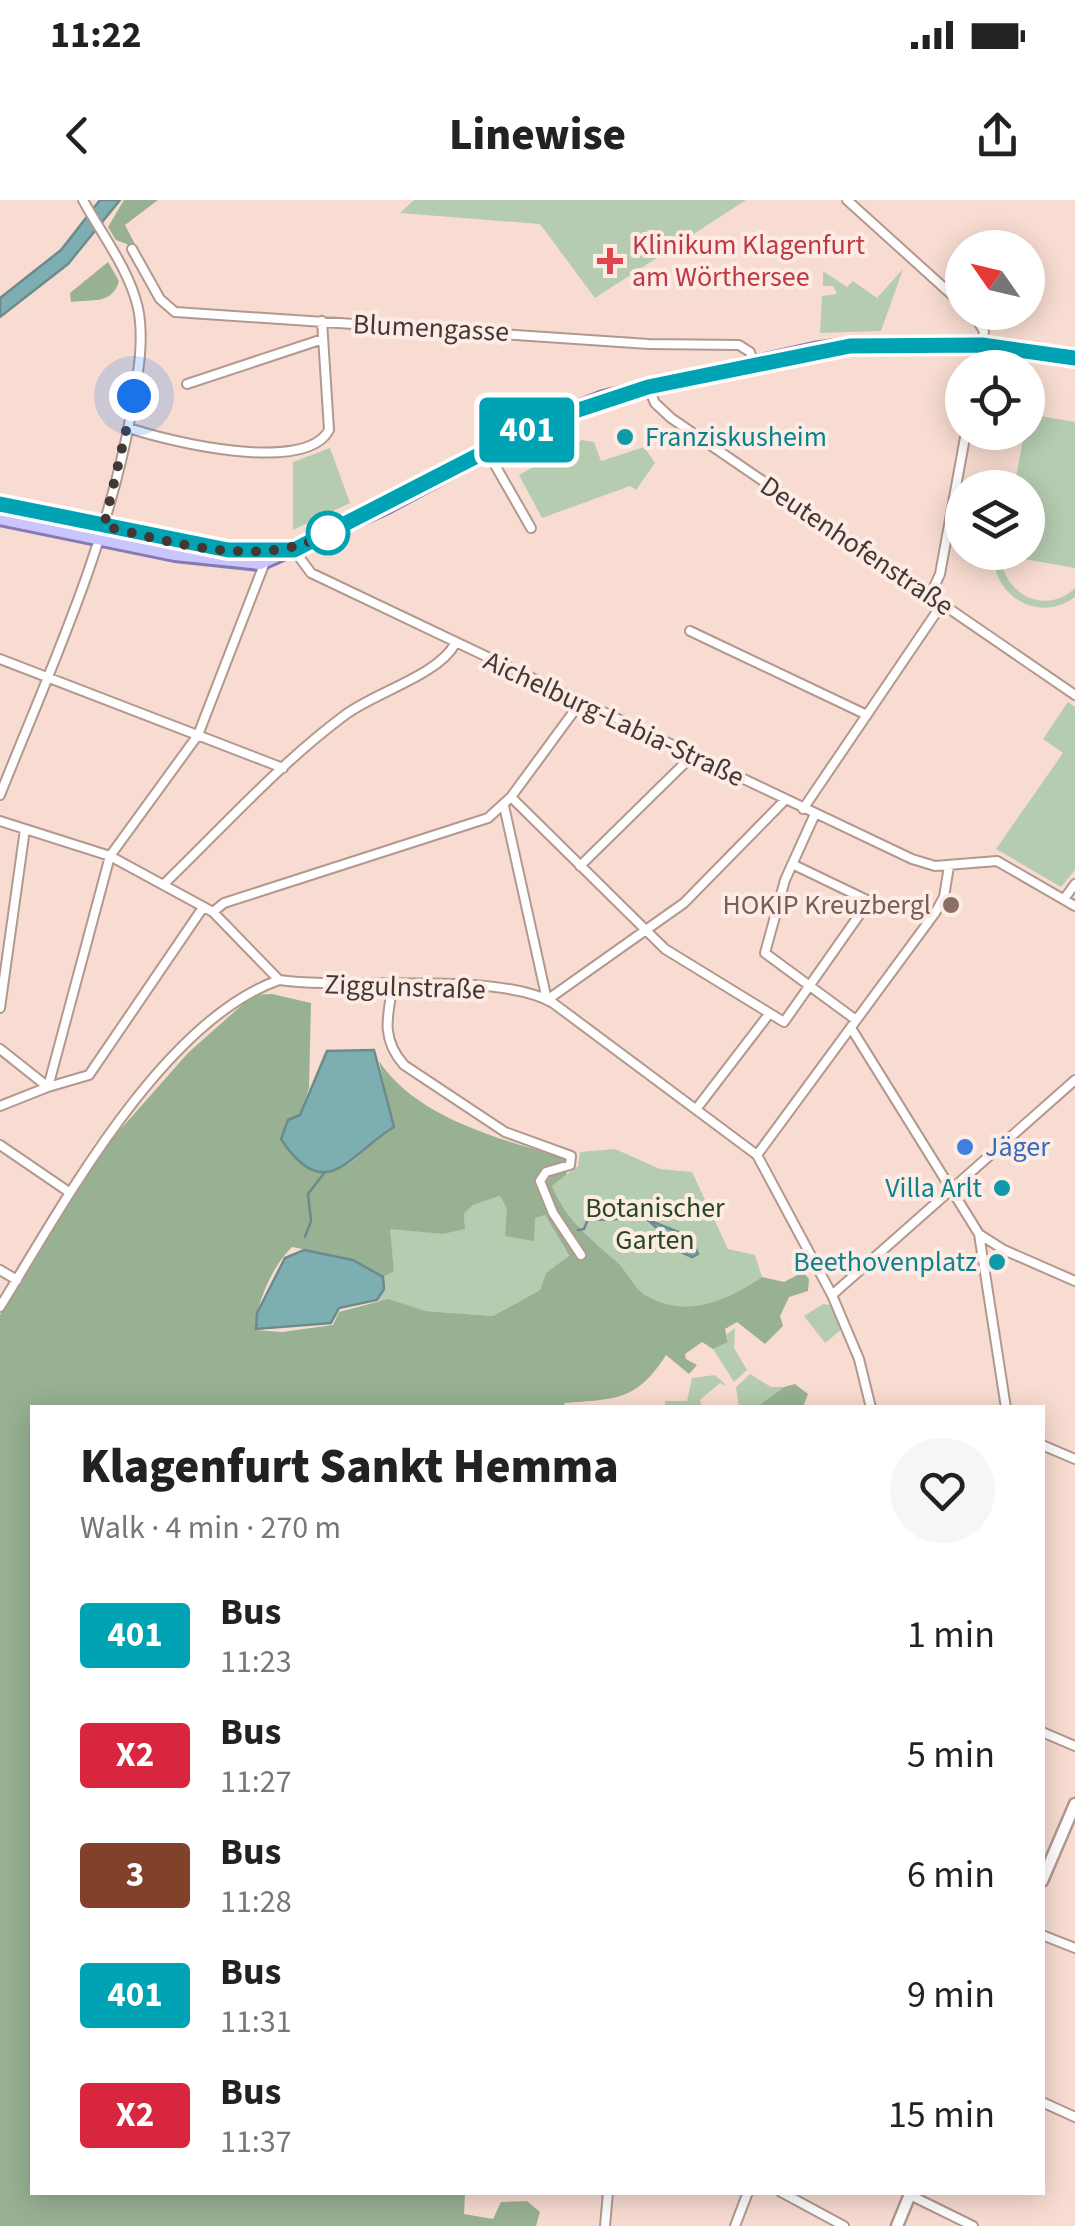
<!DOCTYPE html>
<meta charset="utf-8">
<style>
body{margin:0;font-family:"Source Sans 3",sans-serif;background:#f6f6f6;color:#222;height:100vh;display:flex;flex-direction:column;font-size:38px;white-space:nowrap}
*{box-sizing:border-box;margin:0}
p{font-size:32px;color:#767676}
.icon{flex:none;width:55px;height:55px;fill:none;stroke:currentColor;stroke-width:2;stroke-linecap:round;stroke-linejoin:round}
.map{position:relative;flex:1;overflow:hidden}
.drawer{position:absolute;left:30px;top:1205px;width:1015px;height:790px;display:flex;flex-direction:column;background:#fff;border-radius:0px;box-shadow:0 5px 25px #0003}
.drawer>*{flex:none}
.badge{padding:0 20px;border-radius:8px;font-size:35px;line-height:65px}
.needle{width:65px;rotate:304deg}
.fabs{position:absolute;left:945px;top:30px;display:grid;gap:20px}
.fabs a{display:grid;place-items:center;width:100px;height:100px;border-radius:50%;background:#fff;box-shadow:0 5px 25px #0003;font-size:50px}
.you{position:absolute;width:50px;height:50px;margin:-25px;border:8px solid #fff;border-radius:50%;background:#1a73e8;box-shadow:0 0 0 15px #1a73e833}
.map>.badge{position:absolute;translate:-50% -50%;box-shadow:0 0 0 5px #fff}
.round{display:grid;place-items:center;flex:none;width:105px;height:105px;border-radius:52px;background:#f6f6f6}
.summary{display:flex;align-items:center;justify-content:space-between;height:170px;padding:0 50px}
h1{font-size:48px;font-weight:800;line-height:75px}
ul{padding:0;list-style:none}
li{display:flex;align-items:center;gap:30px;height:120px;padding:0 50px}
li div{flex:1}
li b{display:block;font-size:38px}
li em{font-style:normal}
li .badge{min-width:110px;font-weight:700;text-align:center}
.status{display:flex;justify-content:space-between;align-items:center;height:70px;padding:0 50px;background:#fff;direction:ltr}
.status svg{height:28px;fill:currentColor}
header{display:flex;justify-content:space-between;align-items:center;height:130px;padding:0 50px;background:#fff;font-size:45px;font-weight:800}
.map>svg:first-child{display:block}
.green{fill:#b5ccb0}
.forest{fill:#98b192;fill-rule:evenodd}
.water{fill:#7dafb2;stroke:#6c8b8c;stroke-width:2.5}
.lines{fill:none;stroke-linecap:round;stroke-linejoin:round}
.stream{stroke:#6c8b8c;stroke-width:2.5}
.minor-casing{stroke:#b2988e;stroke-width:12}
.tertiary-casing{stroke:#b2988e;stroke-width:15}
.primary-casing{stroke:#857ab6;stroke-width:18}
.minor{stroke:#fff;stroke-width:8}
.tertiary{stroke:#fff;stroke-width:10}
.primary{stroke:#cbc5fd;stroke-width:12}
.line-casing{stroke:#fff;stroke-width:22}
.line{stroke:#00a3b4;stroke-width:15}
.walk{stroke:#433834;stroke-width:10;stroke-dasharray:0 18}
.health-dot{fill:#e0444e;stroke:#fdece5;stroke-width:4}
.culture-dot{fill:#0f9aa8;stroke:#fdece5;stroke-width:4}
.stop-dot{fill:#fff;stroke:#00a3b4;stroke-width:5}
.education-dot{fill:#8d6e63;stroke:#fdece5;stroke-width:4}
.shop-dot{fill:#3f7fe0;stroke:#fdece5;stroke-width:4}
.labels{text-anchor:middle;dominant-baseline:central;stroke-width:8;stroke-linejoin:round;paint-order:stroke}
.health-label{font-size:28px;fill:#be3a42;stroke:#fdece5;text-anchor:start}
.street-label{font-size:28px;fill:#433834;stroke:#fdece5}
.culture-label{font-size:28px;fill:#0d838f;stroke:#fdece5;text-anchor:end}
.education-label{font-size:28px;fill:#785e54;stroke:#fdece5;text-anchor:end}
.shop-label{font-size:28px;fill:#366cbe;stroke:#fdece5;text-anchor:start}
.park-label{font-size:28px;fill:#25491d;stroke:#fdece5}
</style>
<div class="status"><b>11:22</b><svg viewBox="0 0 49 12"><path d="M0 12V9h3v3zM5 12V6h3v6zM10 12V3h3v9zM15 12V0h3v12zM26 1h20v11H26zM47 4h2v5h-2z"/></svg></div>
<header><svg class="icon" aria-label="back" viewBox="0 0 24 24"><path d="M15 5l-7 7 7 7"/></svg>Linewise<svg class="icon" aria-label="share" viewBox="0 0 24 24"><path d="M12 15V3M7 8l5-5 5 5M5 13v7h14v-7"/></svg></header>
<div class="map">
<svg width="1075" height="2026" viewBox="0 0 1075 2026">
<rect width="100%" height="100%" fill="#f8dcd1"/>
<path class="green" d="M414,0H746L595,98L540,24L400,13Z
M903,69L881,131L820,133L822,96L837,94L833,86H823V71L847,87L853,81L877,98Z
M1028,214L1075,222V368L1002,355L1028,352V288L1014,287Z
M582,240L594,242L601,261L644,247L655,263L636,290L630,286L542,318L519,275Z
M330,248L350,303L293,330V262Z
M994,353H1000C1001,391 1043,418 1075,388V397C1039,424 992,396 994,353Z
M1068,502L1075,507V670L1061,687L996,649L1063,553L1043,539Z
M615,949L660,969L692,972L728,1049L755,1055L762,1077C727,1100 687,1119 647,1096C635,1090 627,1071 617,1062C589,1037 567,1020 552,986L578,966L580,952Z
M500,996L507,1009L535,1017L545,1015L569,1057L546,1073L540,1090L493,1116L425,1111L377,1100L384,1089L383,1077L394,1070L389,1028L443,1034L465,1028L464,1014L473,1005Z
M823,1104L830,1105L842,1129L825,1143L804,1116Z
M735,1128L734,1148L747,1170L734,1182L713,1149L728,1142L727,1134Z
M750,1174L771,1187H784L757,1208L739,1207L736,1187Z
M715,1175L727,1186L720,1183L700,1200L702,1207H665V1201H687L692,1178Z"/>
<path class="forest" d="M124,0H158L125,25L137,48L116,40L108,27Z
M108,62L119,81C112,105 92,99 71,102L70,93Z
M272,794L311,803L309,888L300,915L303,964C352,984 357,948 393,927L379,861C417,919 507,942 571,959L566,975L552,986C567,1021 589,1037 617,1062C627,1071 635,1090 647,1096C687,1119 727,1100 762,1077L784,1082L803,1072L809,1079L808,1091L789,1097L780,1116L783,1126L765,1144L737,1122L725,1129L728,1142L713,1149L702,1142L685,1154L686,1159L697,1165L689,1174L666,1155C637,1201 616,1199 565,1203L562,1208H32V1992L465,1993L464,2014L493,2019L501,2002L527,2001L540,2012L536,2026H0V1115L104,948L188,853L253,795ZM500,996L507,1009L505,1036L534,1041L535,1018L545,1015L569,1056L546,1073L540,1090L493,1116L425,1111L388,1099L339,1112L333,1125L282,1132L255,1130C256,1103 273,1065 292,1047L353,1059L383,1077L394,1071L390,1029L443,1034L465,1029L464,1014L473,1005Z
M795,1184L808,1194L803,1207H757L784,1187Z"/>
<path class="water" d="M100,0H120L68,64L0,117V98L61,50Z
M374,850L394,927C351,952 326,1008 281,939L288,920L300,915L327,851Z
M648,1020L691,1037L698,1054L692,1057L668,1046L667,1037Z
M304,1050L353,1060L383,1077L384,1089L377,1100L339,1108L331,1123L256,1129L257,1113L285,1058Z"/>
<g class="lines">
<path class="stream" d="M578,1030L584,1029L588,1019C607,1021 621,1019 639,1015L648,1020
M305,1037L311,1021L308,994L325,972"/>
<g class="minor-casing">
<path id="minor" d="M847,0L962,104
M132,49L160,99L175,112L649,144L739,145L750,152L753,163
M972,112L984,131L978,168
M187,184L323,139
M648,187L655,203L671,218L1075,495
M129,228C167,241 305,275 329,230L322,121
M487,251L531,328
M294,350L311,373L912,659L935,666L997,661L1075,706
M930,396L940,374L966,232
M690,431L867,515
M0,459L283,568
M0,595C50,470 107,347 131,214C137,180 145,142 138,108C129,69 102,35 83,0
M511,597L665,749L784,822L869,701L792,664
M504,606L547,800
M803,609L942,404
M815,614L785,680L765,753L856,820
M0,621L110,656L213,712L279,780C348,790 499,771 553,803L757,955L832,1095L859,1159L871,1208
M580,666L691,557
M163,685C222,628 279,564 345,515C376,492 438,475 455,444
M1064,699L1075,684
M213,712L224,703L488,618L511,597L580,503
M393,785C387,817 381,839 404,865L505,932L571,956L570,965L546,972L540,981L553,1013L581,1055
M547,800L684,703L785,600
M0,808L25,629
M851,828L979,1034L1006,1208
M0,849L48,887L89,875L202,709
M0,906L48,887L110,656L198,535L265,362
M697,908L769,814
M0,945L69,992
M757,955L935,713L944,697L949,666
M979,1034L1004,1050L1075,1081
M0,1070L17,1080
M832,1095L1075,880
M0,1107C63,1005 162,821 279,780
M1042,1245L1075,1259
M1042,1532L1075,1546
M1042,1735L1075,1748
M1042,1902L1075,1917
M781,1992L844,2026
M910,1995L973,2026
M605,2026L608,1992
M735,2026L748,1992"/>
</g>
<g class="tertiary-casing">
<path id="tertiary" d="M1042,1681L1075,1604
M897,2026L911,1992"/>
</g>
<g class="primary-casing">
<path id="primary" d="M0,304C91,323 189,356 283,350
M0,318L175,354L260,363L385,307L545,221L603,198L814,150L850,145H982L1075,158"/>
</g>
<use href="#minor" class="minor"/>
<use href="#tertiary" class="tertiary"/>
<use href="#primary" class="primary"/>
</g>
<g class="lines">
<g class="line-casing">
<path id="line" d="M0,304L228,350H294L545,221L648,187L850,146L982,145L1075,158"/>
</g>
<use href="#line" class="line"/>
<path class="walk" d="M134,196L104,326C174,343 263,370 328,333"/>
</g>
<path class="health-dot" d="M605 46h10v10h10v10h-10v10h-10v-10h-10v-10h10z"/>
<g class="culture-dot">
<circle cx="625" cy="237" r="10"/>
<circle cx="1002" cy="988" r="10"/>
<circle cx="997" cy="1062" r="10"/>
</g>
<circle class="stop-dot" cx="328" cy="333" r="20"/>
<circle class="education-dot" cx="951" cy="705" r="10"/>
<circle class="shop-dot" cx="965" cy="947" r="10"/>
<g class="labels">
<g class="health-label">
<text x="632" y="45">Klinikum Klagenfurt<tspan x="632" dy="32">am Wörthersee</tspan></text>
</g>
<g class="street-label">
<text transform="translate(431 128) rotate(3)">Blumengasse</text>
<text transform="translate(857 346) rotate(34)">Deutenhofenstraße</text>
<text transform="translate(614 519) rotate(25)">Aichelburg-Labia-Straße</text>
<text transform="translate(405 787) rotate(2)">Ziggulnstraße</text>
</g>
<g class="culture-label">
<text x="645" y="237" text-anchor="start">Franziskusheim</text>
<text x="982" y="988">Villa Arlt</text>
<text x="977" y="1062">Beethovenplatz</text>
</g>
<g class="education-label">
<text x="931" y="705">HOKIP Kreuzbergl</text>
</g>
<g class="shop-label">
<text x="985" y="947">Jäger</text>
</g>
<g class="park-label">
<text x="655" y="1008">Botanischer<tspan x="655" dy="32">Garten</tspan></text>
</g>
</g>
</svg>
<div class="fabs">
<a><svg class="needle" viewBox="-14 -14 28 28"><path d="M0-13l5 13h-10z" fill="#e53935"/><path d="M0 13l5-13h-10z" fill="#767676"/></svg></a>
<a><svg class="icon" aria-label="locate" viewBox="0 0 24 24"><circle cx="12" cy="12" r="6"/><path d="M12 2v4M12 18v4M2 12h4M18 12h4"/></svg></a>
<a><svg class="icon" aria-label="layers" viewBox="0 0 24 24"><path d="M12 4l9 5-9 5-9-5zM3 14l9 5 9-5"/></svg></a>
</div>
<div class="you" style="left:134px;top:196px"></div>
<b class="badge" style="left:527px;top:230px;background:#00a3b4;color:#fff">401</b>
<section class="drawer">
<div class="summary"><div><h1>Klagenfurt Sankt Hemma</h1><p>Walk · 4 min · 270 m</p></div><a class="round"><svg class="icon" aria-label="heart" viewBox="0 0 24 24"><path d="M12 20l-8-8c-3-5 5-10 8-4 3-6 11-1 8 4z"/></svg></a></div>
<ul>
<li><span class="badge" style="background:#00a3b4;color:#fff">401</span><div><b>Bus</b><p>11:23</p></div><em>1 min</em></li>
<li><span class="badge" style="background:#d7263d;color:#fff">X2</span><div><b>Bus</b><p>11:27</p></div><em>5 min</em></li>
<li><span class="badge" style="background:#81412b;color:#fff">3</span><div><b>Bus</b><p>11:28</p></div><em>6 min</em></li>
<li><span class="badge" style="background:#00a3b4;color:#fff">401</span><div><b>Bus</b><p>11:31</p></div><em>9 min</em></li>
<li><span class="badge" style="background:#d7263d;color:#fff">X2</span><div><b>Bus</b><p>11:37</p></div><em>15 min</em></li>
</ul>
</section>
</div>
